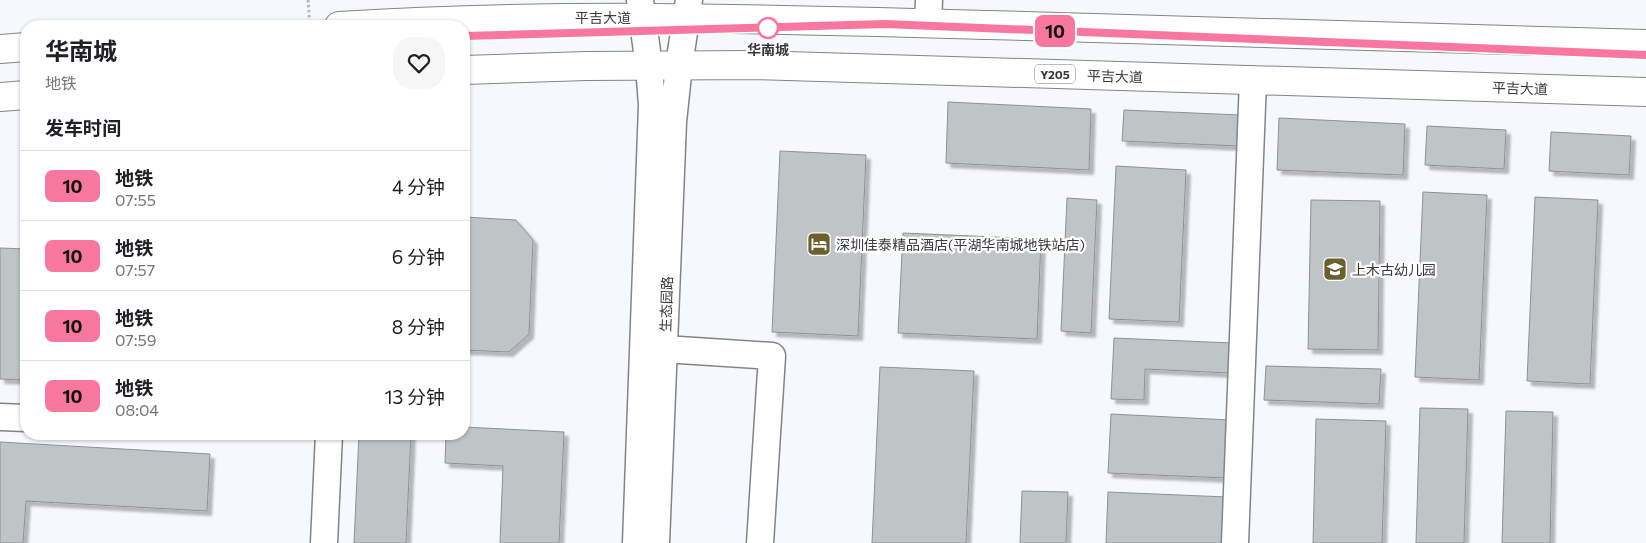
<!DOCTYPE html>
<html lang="zh">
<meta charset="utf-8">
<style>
body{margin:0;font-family:Commissioner,"Noto Sans SC",sans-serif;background:#f6f6f6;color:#202124;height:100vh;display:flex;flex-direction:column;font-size:19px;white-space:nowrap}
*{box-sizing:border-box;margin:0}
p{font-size:16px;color:#757577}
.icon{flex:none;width:28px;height:28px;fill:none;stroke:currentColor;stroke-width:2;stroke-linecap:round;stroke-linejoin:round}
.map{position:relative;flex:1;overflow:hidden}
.details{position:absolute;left:20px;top:20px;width:450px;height:420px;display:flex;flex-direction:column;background:#fff;border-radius:20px;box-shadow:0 1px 4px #0004}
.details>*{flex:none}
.badge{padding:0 10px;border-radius:8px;font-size:18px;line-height:32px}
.map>.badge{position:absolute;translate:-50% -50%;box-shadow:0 0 0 2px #fff}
h2{padding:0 25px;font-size:19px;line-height:45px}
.round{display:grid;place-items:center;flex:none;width:52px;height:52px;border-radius:20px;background:#f6f6f6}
.summary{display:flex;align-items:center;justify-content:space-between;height:85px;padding:0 25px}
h1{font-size:24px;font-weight:700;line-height:38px}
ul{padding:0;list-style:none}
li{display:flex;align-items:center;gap:15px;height:70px;padding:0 25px;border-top:1px solid #e0e0e0}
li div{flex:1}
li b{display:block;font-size:19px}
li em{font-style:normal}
li .badge{min-width:55px;font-weight:700;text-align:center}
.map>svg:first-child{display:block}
.building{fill:#bfc5c7;stroke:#8c9294;filter:url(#shadow)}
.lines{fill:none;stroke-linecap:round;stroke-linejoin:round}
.minor-casing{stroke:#828489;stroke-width:29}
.major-casing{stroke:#828489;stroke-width:30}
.path{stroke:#b7b9bd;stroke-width:3;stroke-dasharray:2.5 2.5;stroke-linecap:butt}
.minor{stroke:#fff;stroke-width:26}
.major{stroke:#fff;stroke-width:28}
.line-casing{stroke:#fff;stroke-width:11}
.line{stroke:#f8779e;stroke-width:8}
.stop-dot{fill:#fff;stroke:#f8779e;stroke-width:2.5}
.labels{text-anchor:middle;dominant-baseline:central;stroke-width:4.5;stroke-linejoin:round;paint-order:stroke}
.shield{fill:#fff;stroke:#747576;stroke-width:1}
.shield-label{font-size:12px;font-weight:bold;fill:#393a3c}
.street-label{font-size:14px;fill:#393a3c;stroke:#fff}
.stop-label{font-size:14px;font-weight:bold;fill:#393a3c;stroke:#fff}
.poi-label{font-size:14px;fill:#393a3c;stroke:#fff;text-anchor:start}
</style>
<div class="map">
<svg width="1646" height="543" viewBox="0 0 1646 543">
<defs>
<filter id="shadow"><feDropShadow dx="4.5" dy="4.5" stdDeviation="1" flood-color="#0004"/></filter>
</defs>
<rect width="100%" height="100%" fill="#f5f8fd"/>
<path class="building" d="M948,102L1091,109L1089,170L946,163Z
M1124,110L1240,115L1239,146L1122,141Z
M1279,118L1405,124L1403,175L1277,170Z
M1427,126L1506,130L1504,169L1425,165Z
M1551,132L1631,136L1629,175L1549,171Z
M780,151L866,155L858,336L772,332Z
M1116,166L1186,170L1179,322L1109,319Z
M1423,192L1487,195L1479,380L1415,377Z
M1535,197L1598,200L1590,384L1527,381Z
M1067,198L1097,200L1091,333L1061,331Z
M1311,200L1380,201L1378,350L1308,349Z
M464,217L516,220L533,240L529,334L509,352L464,350Z
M903,233L1041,239L1037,339L898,333Z
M0,248L26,249V380L0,379Z
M1114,338L1232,343L1230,373L1145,369L1144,400L1111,399Z
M1266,366L1381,369L1379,404L1264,400Z
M880,367L974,371L966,543H872Z
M1420,408L1468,409L1464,543H1416Z
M1506,411L1553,412L1550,543H1502Z
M1111,414L1230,420L1227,478L1108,473Z
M1316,419L1386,421L1382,543H1313Z
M464,427L564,432L559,543H500L503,466L445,463L446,434H464Z
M359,434H411L406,543H354Z
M0,442L210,454L207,511L26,501L23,543H0Z
M1022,491L1068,492L1066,543H1020Z
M1108,492L1227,497L1225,543H1106Z"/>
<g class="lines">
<g class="minor-casing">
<path id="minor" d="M928,23L929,0
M664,349L772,356L760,543
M0,417L26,418
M324,543L329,434
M636,543L652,105L649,66L640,0
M656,543L673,122L679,65L689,0
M1235,543L1253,80"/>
</g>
<g class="major-casing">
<path id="major" d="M339,26C556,12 773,19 989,25C1208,31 1427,37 1646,44
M0,49L26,47
M464,70L587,66L757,65L1646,92
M0,97L26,95"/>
</g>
<path class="path" d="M308,0L310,26"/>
<use href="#minor" class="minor"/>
<use href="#major" class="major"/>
</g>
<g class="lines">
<g class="line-casing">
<path id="line" d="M464,36L885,24L1646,55"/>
</g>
<use href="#line" class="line"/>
</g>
<defs>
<g id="hotel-square" transform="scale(1.25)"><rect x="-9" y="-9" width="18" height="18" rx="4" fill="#6b602d" stroke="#fff"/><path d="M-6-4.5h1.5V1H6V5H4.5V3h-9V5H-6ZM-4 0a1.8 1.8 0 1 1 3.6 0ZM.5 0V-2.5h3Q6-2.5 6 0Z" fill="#fff"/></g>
<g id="school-square" transform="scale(1.25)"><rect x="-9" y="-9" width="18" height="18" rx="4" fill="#6b602d" stroke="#fff"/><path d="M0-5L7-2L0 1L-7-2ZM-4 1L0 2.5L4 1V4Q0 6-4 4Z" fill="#fff"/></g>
</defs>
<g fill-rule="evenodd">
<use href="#hotel-square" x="819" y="244"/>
<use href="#school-square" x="1335" y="269"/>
</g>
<circle class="stop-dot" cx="768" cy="28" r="10"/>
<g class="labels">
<rect class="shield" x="1035" y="64.5" width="40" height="19" rx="4"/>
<g class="shield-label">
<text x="1055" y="74">Y205</text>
</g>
<g class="street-label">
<text x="603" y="17">平吉大道</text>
<text transform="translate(1115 76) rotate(2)">平吉大道</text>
<text transform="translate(1520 88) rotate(2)">平吉大道</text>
<text transform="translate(666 304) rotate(-88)">生态园路</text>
</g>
<g class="stop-label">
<text x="768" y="49">华南城</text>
</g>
<g class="poi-label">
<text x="836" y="244">深圳佳泰精品酒店(平湖华南城地铁站店)</text>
<text x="1352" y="269">上木古幼儿园</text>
</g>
</g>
</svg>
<b class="badge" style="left:1055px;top:31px;background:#f8779e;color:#111">10</b>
<section class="details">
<div class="summary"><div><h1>华南城</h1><p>地铁</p></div><a class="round"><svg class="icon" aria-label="heart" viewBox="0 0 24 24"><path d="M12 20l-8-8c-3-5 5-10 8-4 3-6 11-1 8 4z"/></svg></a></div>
<h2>发车时间</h2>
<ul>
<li><span class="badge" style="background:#f8779e;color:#111">10</span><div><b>地铁</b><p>07:55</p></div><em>4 分钟</em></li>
<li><span class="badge" style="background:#f8779e;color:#111">10</span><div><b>地铁</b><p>07:57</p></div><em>6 分钟</em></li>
<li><span class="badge" style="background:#f8779e;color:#111">10</span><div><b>地铁</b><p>07:59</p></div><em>8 分钟</em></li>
<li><span class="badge" style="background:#f8779e;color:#111">10</span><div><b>地铁</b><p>08:04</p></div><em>13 分钟</em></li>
</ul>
</section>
</div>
